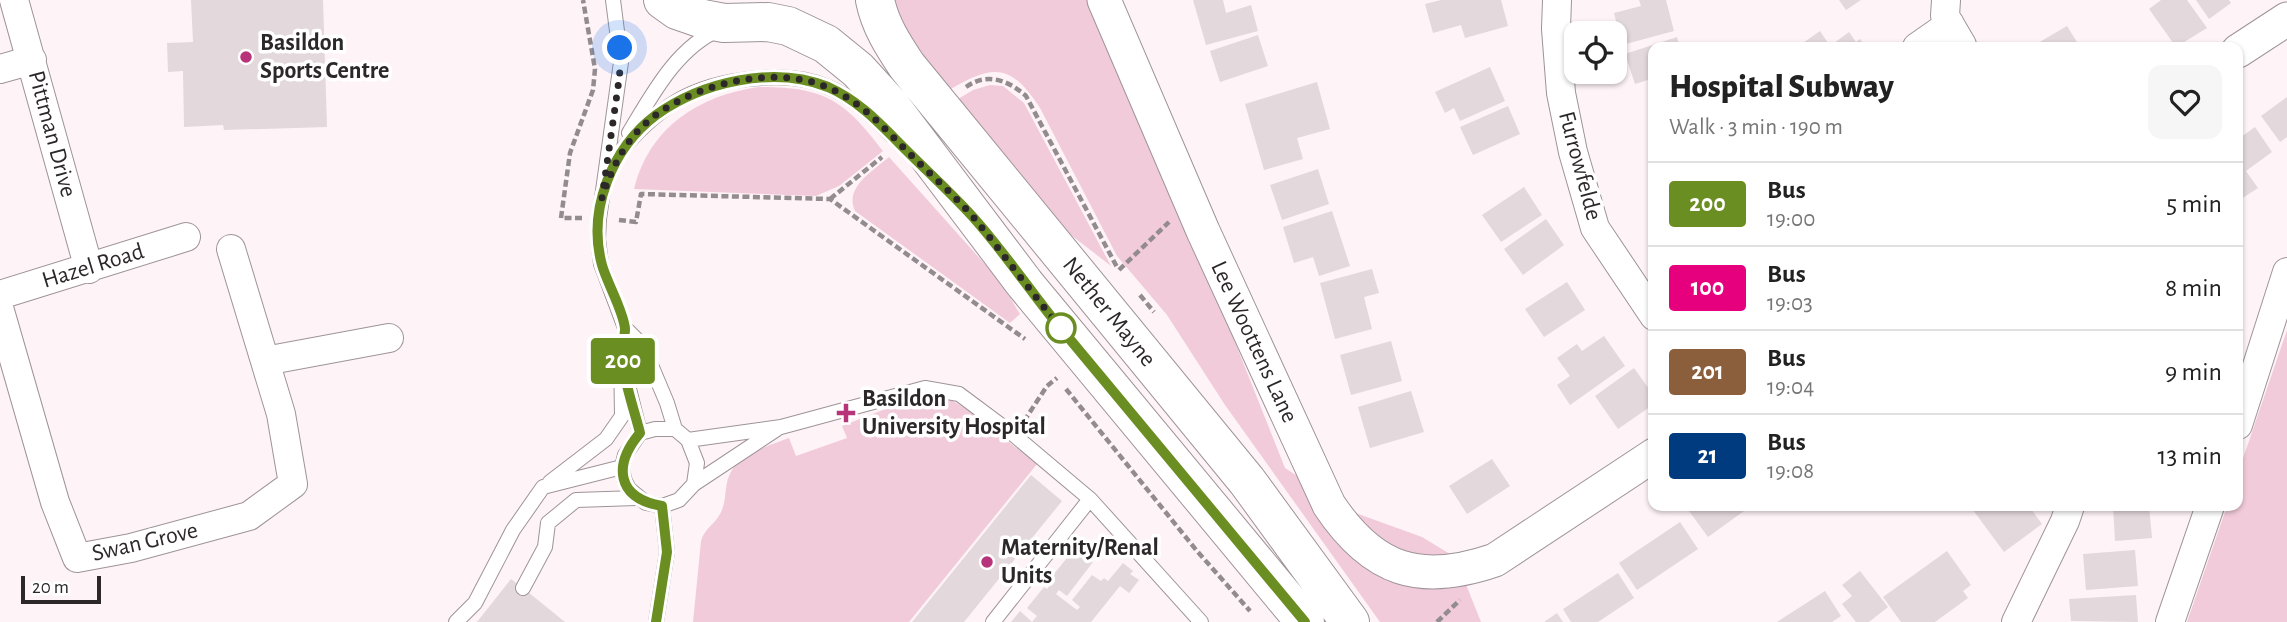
<!DOCTYPE html>
<meta charset="utf-8">
<style>
body{margin:0;font-family:"Alegreya Sans",sans-serif;background:#f6f6f6;color:#222;height:100vh;display:flex;flex-direction:column;font-size:26px;white-space:nowrap}
*{box-sizing:border-box;margin:0}
p{font-size:23px;color:#767676}
.icon{flex:none;width:38px;height:38px;fill:none;stroke:currentColor;stroke-width:2;stroke-linecap:round;stroke-linejoin:round}
.map{position:relative;flex:1;overflow:hidden}
.details{position:absolute;left:1648px;top:42px;width:595px;height:469px;display:flex;flex-direction:column;background:#fff;border-radius:14px;box-shadow:0 2px 5px #0004}
.details>*{flex:none}
.badge{padding:0 14px;border-radius:5px;font-size:24px;line-height:46px}
.controls{position:absolute;left:1564px;top:21px;display:grid;gap:14px}
.controls a{display:grid;place-items:center;width:63px;height:63px;border-radius:14px;background:#fff;box-shadow:0 2px 5px #0004;font-size:35px}
.scale{position:absolute;left:21px;bottom:18px;width:80px;box-sizing:border-box;padding-left:7px;border:4px solid #2c2829;border-top:0;font-size:19px;line-height:24px;white-space:nowrap;color:#2c2829;-webkit-text-stroke:5px #fff;paint-order:stroke}
.you{position:absolute;width:35px;height:35px;margin:-18px;border:5px solid #fff;border-radius:50%;background:#1a73e8;box-shadow:0 0 0 10px #1a73e833}
.map>.badge{position:absolute;translate:-50% -50%;box-shadow:0 0 0 4px #fff}
.round{display:grid;place-items:center;flex:none;width:74px;height:74px;border-radius:14px;background:#f6f6f6}
.overview{display:flex;align-items:center;justify-content:space-between;height:119px;padding:0 21px}
h1{font-size:33px;font-weight:800;line-height:52px}
ul{padding:0;list-style:none}
li{display:flex;align-items:center;gap:21px;height:84px;padding:0 21px;border-top:2px solid #e0e0e0}
li div{flex:1}
li b{display:block;font-size:26px}
li em{font-style:normal}
li .badge{min-width:77px;font-weight:700;text-align:center}
.map>svg:first-child{display:block}
.green{fill:#f2cbdb}
.building{fill:#e3d8dc}
.lines{fill:none;stroke-linecap:round;stroke-linejoin:round}
.service-casing{stroke:#9e9498;stroke-width:16}
.minor-casing{stroke:#9e9498;stroke-width:30}
.tertiary-casing{stroke:#9e9498;stroke-width:35}
.primary-casing{stroke:#9e9498;stroke-width:40}
.path{stroke:#938c8e;stroke-width:4.5;stroke-dasharray:7 3.5;stroke-linecap:butt}
.service{stroke:#fff;stroke-width:14}
.minor{stroke:#fff;stroke-width:28}
.tertiary{stroke:#fff;stroke-width:33}
.primary{stroke:#fff;stroke-width:38}
.line-casing{stroke:#fff;stroke-width:16}
.line{stroke:#6b8e23;stroke-width:10}
.walk{stroke:#2c2829;stroke-width:7;stroke-dasharray:0 12.6}
.poi-dot{fill:#b7337a;stroke:#fff;stroke-width:2.5}
.stop-dot{fill:#fff;stroke:#6b8e23;stroke-width:3.5}
.labels{text-anchor:middle;dominant-baseline:central;stroke-width:7;stroke-linejoin:round;paint-order:stroke}
.poi-label{font-size:24px;font-weight:bold;fill:#2c2829;stroke:#fff;text-anchor:start}
.street-label{font-size:24px;fill:#2c2829;stroke:#fff}
</style>
<div class="map">
<svg width="2287" height="622" viewBox="0 0 2287 622">
<rect width="100%" height="100%" fill="#fef3f7"/>
<path class="green" d="M893,0H1089L1223,312L1285,468L1353,512L1422,537L1455,557L1481,622H1380L1225,405L1167,315L1117,256L1040,108C1011,63 993,64 949,90L910,40Z
M990,85L1003,86L1024,103L1111,266L1062,228L958,99L973,90Z
M759,87C825,87 844,100 883,151L839,186L816,196L634,189C649,127 700,95 759,87Z
M889,157L1000,281L1020,314L1010,323L855,211C844,187 873,171 889,157Z
M2287,330V622H2187L2227,506H2238V473Z
M929,395L950,399L969,411L1037,464L909,622H693L701,541C704,529 715,524 720,514C727,502 724,488 729,476C738,453 769,446 789,438L796,456L847,438L842,426L898,404Z"/>
<path class="building" d="M191,0H323L327,127L224,130L223,125L184,127L183,71L168,72L167,43L193,42Z
M1193,0H1223L1226,13L1251,5L1258,31L1206,45Z
M1441,0H1501L1508,26L1465,38L1461,25L1433,33L1425,4Z
M1639,0H1666L1674,31L1622,45L1614,13L1641,6Z
M1839,0H1861L1846,10Z
M2161,0H2187L2207,28L2176,47L2149,9Z
M2196,0H2229L2231,3L2209,19Z
M2067,26L2080,47H2031Z
M1820,31L1830,46L1849,32L1856,42L1860,39L1866,47H1802L1800,45Z
M1258,35L1268,66L1220,82L1210,51Z
M1677,37L1680,47H1654V78L1635,84L1625,54Z
M1490,67L1505,101L1460,121L1454,108L1445,113L1435,92Z
M1317,82L1330,129L1297,138L1303,159L1264,170L1245,104Z
M2287,97V137L2280,142L2261,116Z
M1508,106L1520,134L1473,155L1460,127Z
M2255,127L2272,152L2246,171L2258,188L2238,201V139Z
M1318,169L1329,204L1282,220L1270,185Z
M1524,187L1542,215L1501,242L1482,215Z
M1332,211L1350,266L1319,276L1313,257L1294,263L1283,227Z
M1546,219L1564,245L1523,275L1504,249Z
M1372,269L1379,293L1364,297L1372,329L1335,339L1320,283Z
M1567,282L1585,310L1544,337L1525,309Z
M1604,336L1625,366L1570,405L1557,385L1570,376L1557,358L1577,344L1582,351Z
M1391,341L1402,381L1351,395L1340,355Z
M1634,368L1654,396V404L1618,429L1595,396Z
M1411,391L1424,432L1370,448L1358,407Z
M1492,459L1510,486L1467,514L1449,486Z
M1031,475L1062,501L964,622H912Z
M1696,506H1751L1708,537L1689,511Z
M1970,506H2029L2042,524L2004,552Z
M2113,506H2149L2152,538L2115,541Z
M1680,522L1698,549L1637,590L1619,563Z
M1075,548L1093,562L1067,596L1059,590L1056,594L1077,610L1080,607L1072,600L1092,575L1101,581L1104,578L1108,581L1123,563L1133,571L1130,574L1139,580L1129,593L1120,586L1091,622H1011L1020,611L1032,622L1037,616L1027,608L1044,587L1047,589L1051,584L1049,580Z
M2135,550L2138,586L2086,590L2083,554Z
M1947,551L1971,585L1963,591L1968,598L1935,622H1901L1883,597Z
M1860,571L1888,607L1869,622H1856L1842,604L1852,596L1842,585Z
M1618,573L1634,598L1598,622H1571L1563,609Z
M511,579L523,588L565,622H477Z
M1825,591L1841,616L1832,622H1777Z
M2136,595L2138,622L2071,621L2069,599Z
M1557,613L1563,622H1544Z"/>
<g class="lines">
<g class="service-casing">
<path id="service" d="M613,0L621,62L599,219L598,239L601,264L625,328L643,346L667,403L675,429L688,440L697,463L694,484L679,500L662,506L646,503L629,489L624,479L622,467L625,455L640,433L655,429H675
M629,133C652,95 677,47 720,29
M618,155C635,133 654,115 677,101C716,78 787,69 828,87C854,98 873,116 892,136
M627,381L640,433
M688,440L781,427L925,388L959,394L1014,435L1090,499L1201,622
M550,482L606,439L622,416L621,354
M694,484L777,429
M523,588L545,547L548,523L576,500L636,498
M456,622L475,603L513,530L543,487L622,467
M656,622L667,552L662,506
M993,622L1090,499"/>
</g>
<g class="minor-casing">
<path id="minor" d="M14,0L89,269
M1557,0L1556,29L1561,93L1573,152L1595,228L1654,316
M1946,0L1945,16L1962,45
M1917,47L1950,24
M0,69L32,60
M0,295L186,237
M0,311L55,502L77,558L131,548L249,516L293,484L281,414L231,249
M265,361L389,338
M2238,425L2287,272
M2016,622L2065,521L2070,506
M2170,622L2210,506"/>
</g>
<g class="tertiary-casing">
<path id="tertiary" d="M1104,0L1203,231L1329,505C1373,571 1420,586 1495,560L1654,455
M2238,51L2287,19"/>
</g>
<g class="primary-casing">
<path id="primary" d="M663,0L677,10L703,19L724,23L768,22L788,26L826,44L858,70L890,105L1025,284L1305,622
M875,0C880,25 893,45 907,66L1247,481L1350,622"/>
</g>
<path class="path" d="M966,87C987,72 1008,80 1026,96L1118,269
M830,199L882,157
M582,218H561L570,153L593,90L595,69L583,0
M619,220L636,222L641,194L830,199L1025,339
M1119,270L1169,222
M1140,295L1154,312
M1066,389L1197,551L1250,611
M1024,421L1047,386L1057,378
M1437,622L1460,600"/>
<use href="#service" class="service"/>
<use href="#minor" class="minor"/>
<use href="#tertiary" class="tertiary"/>
<use href="#primary" class="primary"/>
</g>
<g class="lines">
<g class="line-casing">
<path id="line" d="M656,622L667,552L662,506C616,498 613,465 640,433C635,413 622,374 621,354C621,346 625,338 625,329C624,312 607,283 602,265C587,210 612,148 656,115C702,82 774,65 828,87C860,101 882,126 906,150C928,172 951,193 972,216C1001,248 1026,285 1053,319C1137,420 1221,521 1305,622"/>
</g>
<use href="#line" class="line"/>
<path class="walk" d="M620,48L621,62L618,87L602,198C620,143 644,114 698,92C737,77 790,70 829,88C861,102 883,127 907,151C929,173 954,195 975,219C1004,255 1031,292 1061,328"/>
</g>
<g class="poi-dot">
<circle cx="246" cy="57" r="7"/>
<path d="M842.5 402.5h7v7h7v7h-7v7h-7v-7h-7v-7h7z"/>
<circle cx="987" cy="562" r="7"/>
</g>
<circle class="stop-dot" cx="1061" cy="328" r="14"/>
<g class="labels">
<g class="poi-label">
<text x="260" y="43">Basildon<tspan x="260" dy="28">Sports Centre</tspan></text>
<text x="862" y="399">Basildon<tspan x="862" dy="28">University Hospital</tspan></text>
<text x="1001" y="548">Maternity/Renal<tspan x="1001" dy="28">Units</tspan></text>
</g>
<g class="street-label">
<text transform="translate(52 134) rotate(75)">Pittman Drive</text>
<text transform="translate(1580 166) rotate(75)">Furrowfelde</text>
<text transform="translate(93 266) rotate(-17)">Hazel Road</text>
<text transform="translate(1109 312) rotate(51)">Nether Mayne</text>
<text transform="translate(1254 342) rotate(65)">Lee Woottens Lane</text>
<text transform="translate(145 542) rotate(-13)">Swan Grove</text>
</g>
</g>
</svg>
<div class="controls">
<a><svg class="icon" aria-label="locate" viewBox="0 0 24 24"><circle cx="12" cy="12" r="6"/><path d="M12 2v4M12 18v4M2 12h4M18 12h4"/></svg></a>
</div>
<div class="scale">20 m</div>
<div class="you" style="left:620px;top:48px"></div>
<b class="badge" style="left:623px;top:361px;background:#6b8e23;color:#fff">200</b>
<section class="details">
<div class="overview"><div><h1>Hospital Subway</h1><p>Walk · 3 min · 190 m</p></div><a class="round"><svg class="icon" aria-label="heart" viewBox="0 0 24 24"><path d="M12 20l-8-8c-3-5 5-10 8-4 3-6 11-1 8 4z"/></svg></a></div>
<ul>
<li><span class="badge" style="background:#6b8e23;color:#fff">200</span><div><b>Bus</b><p>19:00</p></div><em>5 min</em></li>
<li><span class="badge" style="background:#e6007e;color:#fff">100</span><div><b>Bus</b><p>19:03</p></div><em>8 min</em></li>
<li><span class="badge" style="background:#8b5e3c;color:#fff">201</span><div><b>Bus</b><p>19:04</p></div><em>9 min</em></li>
<li><span class="badge" style="background:#003b80;color:#fff">21</span><div><b>Bus</b><p>19:08</p></div><em>13 min</em></li>
</ul>
</section>
</div>
